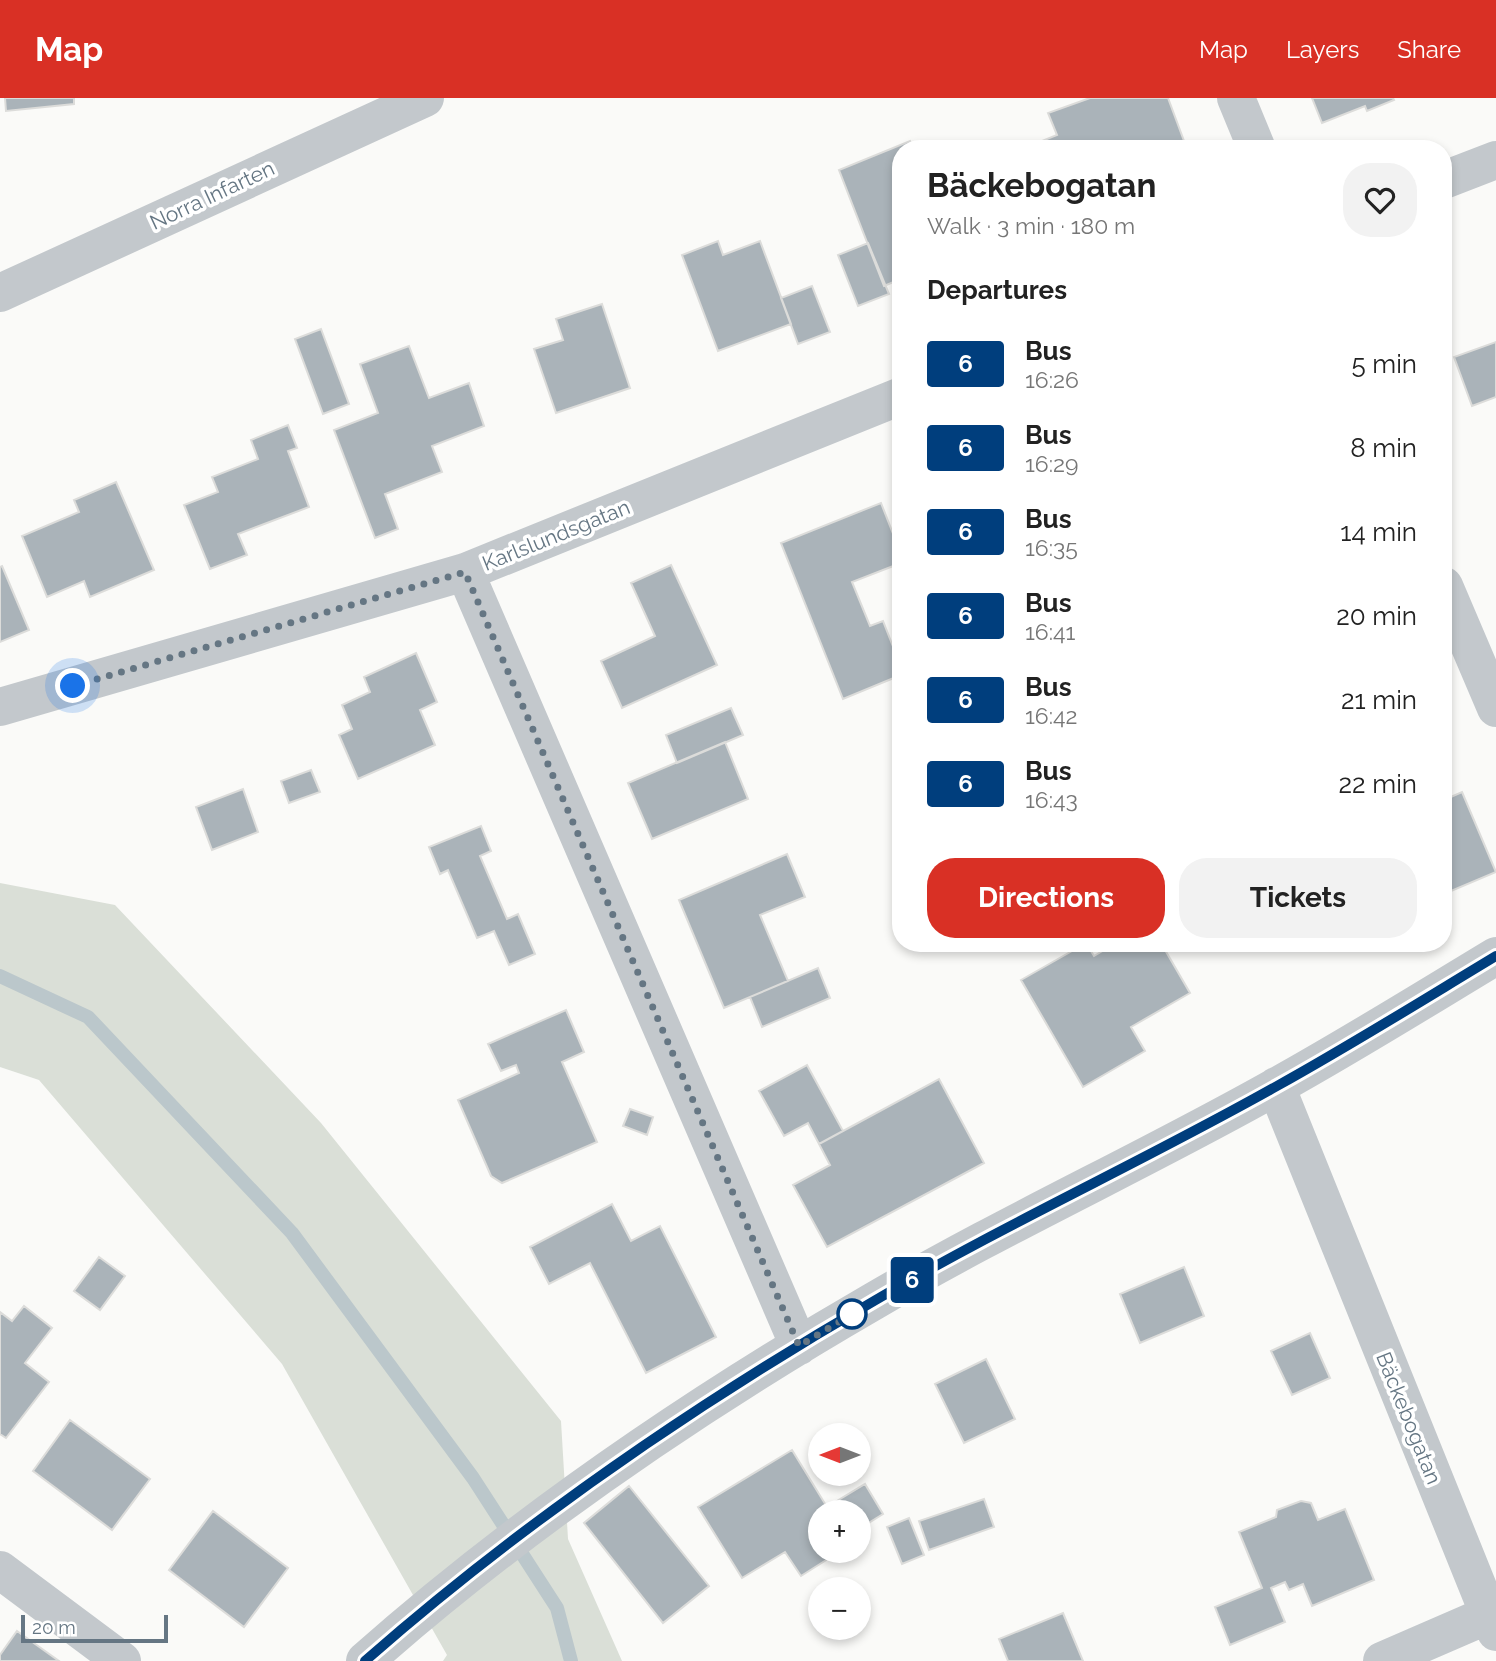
<!DOCTYPE html>
<meta charset="utf-8">
<style>
body{margin:0;font-family:Raleway,sans-serif;background:#f2f2f2;color:#222;height:100vh;display:flex;flex-direction:column;font-size:26px;white-space:nowrap}
*{box-sizing:border-box;margin:0}
p{font-size:23px;color:#767676}
.icon{flex:none;width:38px;height:38px;fill:none;stroke:currentColor;stroke-width:2;stroke-linecap:round;stroke-linejoin:round}
.map{position:relative;flex:1;overflow:hidden}
.side{position:absolute;left:892px;top:42px;width:560px;height:812px;display:flex;flex-direction:column;background:#fff;border-radius:28px;box-shadow:0 4px 10px #0003}
.side>*{flex:none}
.badge{padding:0 14px;border-radius:5px;font-size:24px;line-height:46px}
.needle{width:46px;rotate:270deg}
.tools{position:absolute;left:808px;top:1325px;display:grid;gap:14px}
.tools a{display:grid;place-items:center;width:63px;height:63px;border-radius:50%;background:#fff;box-shadow:0 4px 10px #0003;font-size:35px}
.scale{position:absolute;left:21px;bottom:18px;width:147px;box-sizing:border-box;padding-left:7px;border:4px solid #657683;border-top:0;font-size:19px;line-height:24px;white-space:nowrap;color:#657683;-webkit-text-stroke:5px #fff;paint-order:stroke}
.you{position:absolute;width:35px;height:35px;margin:-18px;border:5px solid #fff;border-radius:50%;background:#1a73e8;box-shadow:0 0 0 10px #1a73e833}
.map>.badge{position:absolute;translate:-50% -50%;box-shadow:0 0 0 4px #fff}
h2{padding:0 35px;font-size:26px;line-height:63px}
.round{display:grid;place-items:center;flex:none;width:74px;height:74px;border-radius:28px;background:#f2f2f2}
.headline{display:flex;align-items:center;justify-content:space-between;height:119px;padding:0 35px}
h1{font-size:33px;font-weight:700;line-height:52px}
.action{display:flex;gap:14px;margin-top:auto;padding:14px 35px}
.action a{flex:1;height:80px;border-radius:28px;background:#d93025;color:#fff;font-size:28px;font-weight:700;line-height:80px;text-align:center}
.action a+a{background:#f2f2f2;color:#222}
ul{padding:0;list-style:none}
li{display:flex;align-items:center;gap:21px;height:84px;padding:0 35px}
li div{flex:1}
li b{display:block;font-size:26px}
li em{font-style:normal}
li .badge{min-width:77px;font-weight:700;text-align:center}
header{display:flex;align-items:center;gap:42px;box-sizing:border-box;height:98px;padding:0 35px;background:#d93025;color:#fff}
header strong{font-size:33px}
nav{display:flex;gap:38px;margin-inline-start:auto;font-size:24px}
.map>svg:first-child{display:block}
.green{fill:#dadfd7}
.lines{fill:none;stroke-linecap:round;stroke-linejoin:round}
.stream{stroke:#bbc7cb;stroke-width:14}
.building{fill:#aab3b9;stroke:#dcdcda;stroke-width:2}
.minor{stroke:#c3c8cc;stroke-width:38}
.line-casing{stroke:#fff;stroke-width:16}
.line{stroke:#003e7d;stroke-width:10}
.walk{stroke:#657683;stroke-width:7;stroke-dasharray:0 12.6}
.stop-dot{fill:#fff;stroke:#003e7d;stroke-width:3.5}
.labels{text-anchor:middle;dominant-baseline:central;stroke-width:7;stroke-linejoin:round;paint-order:stroke}
.street-label{font-size:21px;fill:#657683;stroke:#fff}
</style>
<header>
<strong>Map</strong>
<nav><a>Map</a><a>Layers</a><a>Share</a></nav>
</header>
<div class="map">
<svg width="1496" height="1563" viewBox="0 0 1496 1563">
<rect width="100%" height="100%" fill="#fafaf8"/>
<path class="green" d="M0,785L115,807L321,1025L561,1323L568,1441L622,1563H443L447,1557L282,1266L39,982L0,969Z"/>
<g class="lines">
<path class="stream" d="M0,878L88,919L292,1135L473,1380L557,1510L571,1563"/>
</g>
<path class="building" d="M5,0H74V6L6,13Z
M1090,0H1168L1187,51H1033L1032,47L1057,37L1048,15Z
M1312,0H1393L1394,2L1367,13L1365,8L1322,25Z
M910,43L913,51H901V181L884,188L839,72Z
M718,143L723,157L760,143L791,226L718,253L682,157Z
M868,145L889,196L858,208L838,157Z
M812,188L830,234L798,246L781,200Z
M602,206L630,290L556,315L534,251L563,242L556,221Z
M321,231L349,306L323,316L295,241Z
M1496,244V299L1472,308L1454,259Z
M409,248L429,300L469,285L484,328L432,348L442,374L385,396L398,431L375,440L334,332L378,315L360,266Z
M288,327L297,350L288,353L309,409L238,436L247,457L210,471L184,407L218,394L212,379L258,361L251,342Z
M116,384L154,472L90,499L84,483L47,499L22,438L79,414L74,402Z
M881,405L901,456V465L852,484L870,528L883,523L901,569V577L843,601L781,445Z
M671,467L717,567L622,610L601,563L655,538L631,485Z
M2,468L29,532L0,544V469Z
M416,555L437,604L420,612L435,647L358,681L339,637L352,631L342,607L370,594L364,579Z
M731,610L743,637L677,665L666,637Z
M725,644L748,701L652,741L628,685Z
M311,672L320,694L289,705L281,683Z
M243,691L258,734L212,752L196,709Z
M1462,694L1496,774L1444,796V702Z
M481,728L491,753L480,758L507,821L518,816L535,856L509,867L494,833L477,840L448,772L440,776L429,749Z
M787,756L805,799L760,817L788,883L724,910L679,802Z
M1086,845L1094,858L1116,845H1161L1190,895L1131,929L1145,953L1083,989L1021,882Z
M818,870L830,900L762,929L750,899Z
M566,912L584,954L562,964L597,1044L502,1085L491,1078L458,1002L519,975L516,967L501,973L488,946Z
M807,967L843,1033L819,1046L808,1025L784,1038L759,993Z
M939,981L984,1065L827,1149L793,1087L830,1067L819,1046Z
M630,1011L653,1019L647,1037L623,1028Z
M612,1106L631,1143L660,1128L716,1239L646,1275L590,1165L549,1186L530,1149Z
M99,1159L125,1178L100,1212L74,1193Z
M1184,1169L1204,1218L1140,1245L1120,1196Z
M24,1208L52,1230L25,1265L49,1284L6,1340L0,1336V1214L12,1223Z
M1310,1235L1330,1280L1292,1297L1271,1253Z
M986,1261L1015,1321L964,1345L935,1286Z
M70,1322L150,1381L112,1432L33,1373Z
M792,1352L827,1409L865,1386L883,1416L859,1431V1414H821V1452H842L801,1478L785,1454L742,1480L698,1409Z
M629,1388L709,1488L663,1525L584,1425Z
M984,1401L994,1429L929,1452L919,1423Z
M1301,1403L1311,1405L1318,1422L1345,1411L1374,1482L1312,1508L1303,1486L1289,1492L1285,1484L1271,1490L1285,1524L1230,1547L1215,1509L1262,1490L1239,1434L1276,1419L1277,1412Z
M213,1413L288,1470L244,1529L169,1472Z
M909,1420L924,1457L902,1466L887,1429Z
M1063,1515L1083,1563H1008L999,1541Z
M17,1533L59,1563H0V1557Z"/>
<g class="lines">
<path class="minor" d="M1236,0L1257,51
M1444,82L1496,62
M0,195L425,0
M465,474L799,1248
M1444,488L1496,610
M0,609L465,474L901,298
M1276,988L1496,1534
M0,1472L122,1563
M365,1563C521,1425 694,1307 874,1203C1005,1126 1144,1063 1277,988C1351,947 1423,902 1496,858
M1382,1563L1488,1517"/>
</g>
<g class="lines">
<g class="line-casing">
<path id="line" d="M365,1563C521,1426 694,1307 874,1203C1005,1126 1144,1063 1277,988C1351,947 1423,902 1496,858"/>
</g>
<use href="#line" class="line"/>
<path class="walk" d="M73,588L465,474L799,1248L857,1213L852,1216"/>
</g>
<circle class="stop-dot" cx="852" cy="1216" r="14"/>
<g class="labels">
<g class="street-label">
<text transform="translate(212 97) rotate(-25)">Norra Infarten</text>
<text transform="translate(556 437) rotate(-22)">Karlslundsgatan</text>
<text transform="translate(1409 1320) rotate(68)">Bäckebogatan</text>
</g>
</g>
</svg>
<div class="tools">
<a><svg class="needle" viewBox="-14 -14 28 28"><path d="M0-13l5 13h-10z" fill="#e53935"/><path d="M0 13l5-13h-10z" fill="#767676"/></svg></a>
<a>+</a>
<a>−</a>
</div>
<div class="scale">20 m</div>
<div class="you" style="left:73px;top:588px"></div>
<b class="badge" style="left:912px;top:1182px;background:#003e7d;color:#fff">6</b>
<section class="side">
<div class="headline"><div><h1>Bäckebogatan</h1><p>Walk · 3 min · 180 m</p></div><a class="round"><svg class="icon" aria-label="heart" viewBox="0 0 24 24"><path d="M12 20l-8-8c-3-5 5-10 8-4 3-6 11-1 8 4z"/></svg></a></div>
<h2>Departures</h2>
<ul>
<li><span class="badge" style="background:#003e7d;color:#fff">6</span><div><b>Bus</b><p>16:26</p></div><em>5 min</em></li>
<li><span class="badge" style="background:#003e7d;color:#fff">6</span><div><b>Bus</b><p>16:29</p></div><em>8 min</em></li>
<li><span class="badge" style="background:#003e7d;color:#fff">6</span><div><b>Bus</b><p>16:35</p></div><em>14 min</em></li>
<li><span class="badge" style="background:#003e7d;color:#fff">6</span><div><b>Bus</b><p>16:41</p></div><em>20 min</em></li>
<li><span class="badge" style="background:#003e7d;color:#fff">6</span><div><b>Bus</b><p>16:42</p></div><em>21 min</em></li>
<li><span class="badge" style="background:#003e7d;color:#fff">6</span><div><b>Bus</b><p>16:43</p></div><em>22 min</em></li>
</ul>
<div class="action"><a>Directions</a><a>Tickets</a></div>
</section>
</div>
